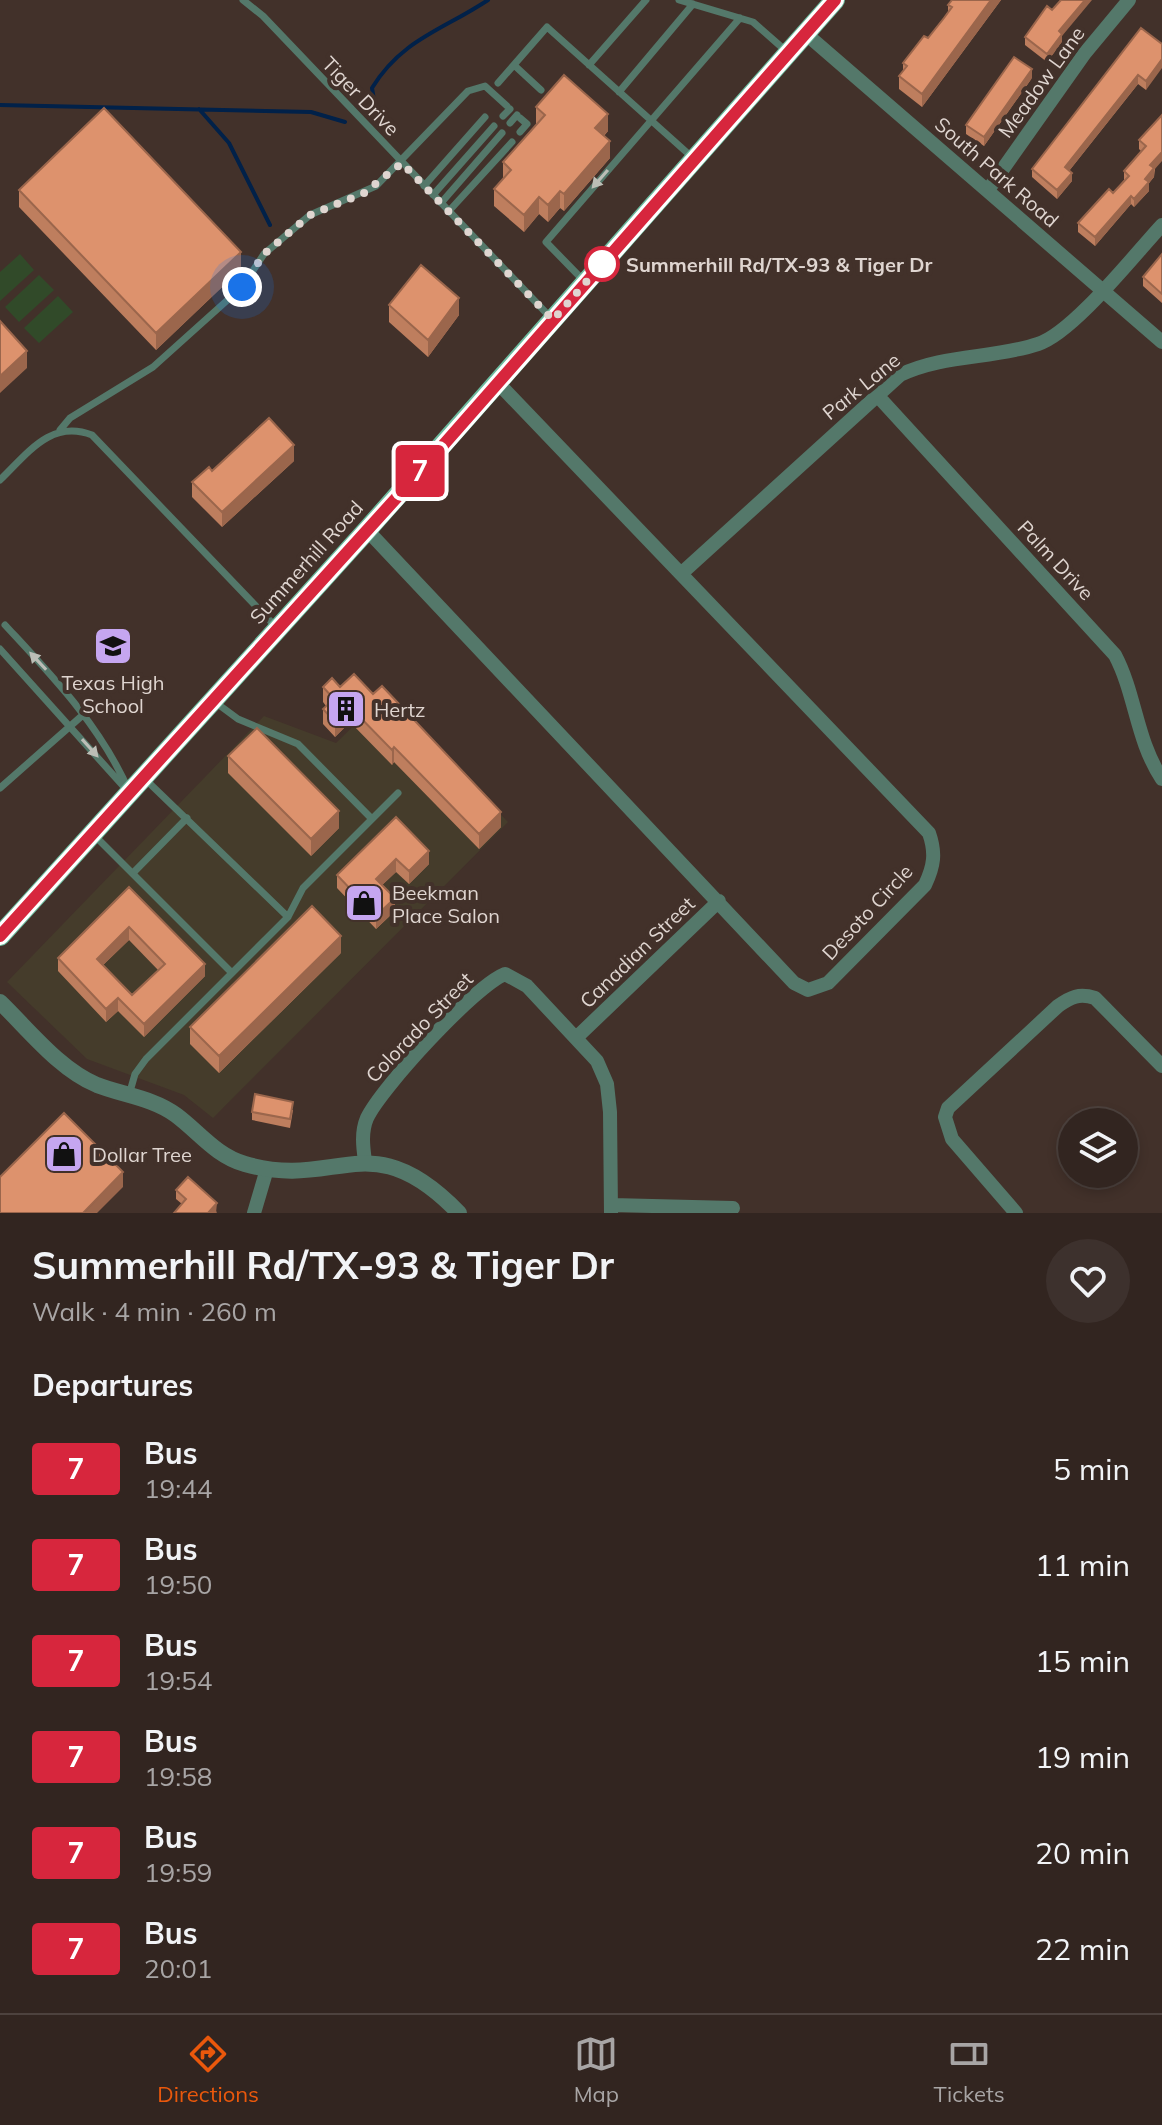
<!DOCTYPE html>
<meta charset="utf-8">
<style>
body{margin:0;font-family:Mulish,sans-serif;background:#3d312d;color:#f1f3f6;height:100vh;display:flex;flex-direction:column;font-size:30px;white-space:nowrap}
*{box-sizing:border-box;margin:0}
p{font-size:26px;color:#a8a5a5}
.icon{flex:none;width:44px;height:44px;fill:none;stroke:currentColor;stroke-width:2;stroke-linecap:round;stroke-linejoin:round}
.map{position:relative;height:1213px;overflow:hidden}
.details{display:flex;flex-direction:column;background:#322520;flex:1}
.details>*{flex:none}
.badge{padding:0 16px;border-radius:6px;font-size:28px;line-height:52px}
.buttons{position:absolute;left:1058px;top:1108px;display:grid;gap:16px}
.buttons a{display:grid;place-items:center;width:80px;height:80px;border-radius:50%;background:#322520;box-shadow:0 4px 12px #0003,0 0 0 2px #4d423e;font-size:40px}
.you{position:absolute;width:40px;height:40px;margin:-20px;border:6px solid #fff;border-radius:50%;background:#1a73e8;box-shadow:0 0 0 12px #1a73e833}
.map>.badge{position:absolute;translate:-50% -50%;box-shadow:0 0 0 4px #fff}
h2{padding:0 32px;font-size:30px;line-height:72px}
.round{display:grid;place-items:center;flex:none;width:84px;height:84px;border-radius:42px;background:#3d312d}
.overview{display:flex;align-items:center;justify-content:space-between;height:136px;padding:0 32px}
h1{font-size:38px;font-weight:700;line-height:60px}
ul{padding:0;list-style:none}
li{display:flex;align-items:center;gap:24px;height:96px;padding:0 32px}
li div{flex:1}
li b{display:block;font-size:30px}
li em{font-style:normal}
li .badge{min-width:88px;font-weight:700;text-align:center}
.tabs{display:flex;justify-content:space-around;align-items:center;height:112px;border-top:2px solid #4d423e;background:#322520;font-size:22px;color:#a8a5a5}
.tabs a{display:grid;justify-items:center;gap:4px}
.tabs .current{color:#ea580c}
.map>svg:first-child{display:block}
.commercial{fill:#453c2b}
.green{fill:#314a29}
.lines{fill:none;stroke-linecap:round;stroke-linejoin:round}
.stream{stroke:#012149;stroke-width:4}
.service{stroke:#54786a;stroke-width:7}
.minor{stroke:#54786a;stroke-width:14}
.tertiary{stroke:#54786a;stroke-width:16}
.primary{stroke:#6cba9e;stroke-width:20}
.wall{fill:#be7e5e;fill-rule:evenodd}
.shaded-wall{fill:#9b664c}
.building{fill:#dd926d;stroke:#9b664c;stroke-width:2;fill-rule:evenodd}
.oneway{fill:#bcbeb6}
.line-casing{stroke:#fff;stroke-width:18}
.line{stroke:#d7263d;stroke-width:12}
.walk{stroke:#dfd5d0;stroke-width:8;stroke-dasharray:0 14.4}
.stop-dot{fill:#fff;stroke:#d7263d;stroke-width:4}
.labels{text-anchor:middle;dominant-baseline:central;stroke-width:8;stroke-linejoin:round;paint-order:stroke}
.street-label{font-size:20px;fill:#dfd5d0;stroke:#42312a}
.stop-label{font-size:20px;font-weight:bold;fill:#dfd5d0;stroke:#42312a;text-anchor:start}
.poi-label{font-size:20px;fill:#dfd5d0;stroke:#42312a;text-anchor:start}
</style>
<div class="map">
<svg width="1162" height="1213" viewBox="0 0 1162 1213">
<rect width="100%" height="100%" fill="#42312a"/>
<path class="commercial" d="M385,695L508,822L213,1118L184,1095L87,1059L7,982L264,716L336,743Z"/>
<path class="green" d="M20,254L34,270L0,301V272Z
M39,275L54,290L19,322L5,307Z
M58,296L73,312L39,343L24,328Z"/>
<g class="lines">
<path class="stream" d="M0,105L311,112L345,122
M199,109L229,143L270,225
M371,113L375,106L372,88C402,39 443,30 488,0"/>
<path class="service" d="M243,0L263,16L552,319
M679,0L753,22L786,51
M514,65L541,90
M589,65L646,0
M498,83L547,27L693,158
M619,92L693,4
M503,116L510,109
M510,123L517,115
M520,132L527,124L520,118
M424,186L485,117
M433,195L494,126
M441,203L502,133
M449,211L512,142
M583,280L546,242L740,18
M60,430L70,418L153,367L242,287L264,254L310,215L376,186L468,91L485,86L507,106
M0,480C28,453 51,419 92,435L276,627
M5,625C53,677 100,725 129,791
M0,649L124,787
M215,702L238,719L298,744L372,819L398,793
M0,788L84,714
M94,835L232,973
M133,873L187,818
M288,917L303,888L372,819
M129,1095L135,1074L146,1059L288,917L145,779"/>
<path class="minor" d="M805,33L1162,342
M988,190L1085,53L1129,0
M876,394L1115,655C1136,695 1136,740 1162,779
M367,530L794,983L808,990L828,983L925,885C934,866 936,853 929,833L498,383
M683,572L900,375C944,354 993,359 1038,344C1073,333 1135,254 1162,225
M577,1037L719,901
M365,1161C363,1147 361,1132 367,1118C381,1088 475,986 505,974L527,986L597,1061L607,1084L610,1112L611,1213
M612,1205L733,1208
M254,1213L267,1169
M1016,1213L952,1139L945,1117L948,1108L1058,1006C1071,997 1079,993 1095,998L1162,1066"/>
<path class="tertiary" d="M0,1002C29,1030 59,1069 97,1085C123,1095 153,1098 176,1115C199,1132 216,1156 245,1164C338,1191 370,1121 459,1213"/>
<path class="primary" d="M0,936L367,530L835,0"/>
</g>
<path class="wall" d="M1001,0L922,107L899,89V76L903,71V63L928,38L948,12V5Z
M1062,36V42L1047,62L1025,45V37Z
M1162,44L1146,90L1138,84L1069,171L1072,181L1057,199L1032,177V169Z
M1032,78L984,146L966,134V125Z
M536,107L608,131L604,136L610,158L564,211L560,208L548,222L539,214L524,232L494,206V189L503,179V162L536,125Z
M1162,115L1154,177L1149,183V191L1134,207L1131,204L1095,246L1078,232V223L1113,193L1124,180V171L1141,151L1139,149V140Z
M19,190L241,269L156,350L19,207Z
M1162,254V303L1143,286V277Z
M389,305L459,315L428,357L389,322Z
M294,461L222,527L192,497V482L212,471Z
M323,687H340L501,827L479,849L394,762L392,765L350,722L335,737L323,724V709L326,706L323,702Z
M228,756L339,828L311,856L228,773Z
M396,817L429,864L409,884L396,872L382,885L395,911L376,929L337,888V875Z
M129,887L205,976L144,1037L118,1011L106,1022L58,971V958ZM129,940L158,970L132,995L103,965Z
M341,953L219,1073L190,1044V1027Z
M293,1110L290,1128L252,1120V1112Z
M176,1190L217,1212L216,1213H174L182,1204L176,1199Z"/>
<path class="shaded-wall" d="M991,0H1001L922,107V94Z
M1085,0H1092L1062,36V42L1047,62V54L1059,31Z
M1162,59V68L1146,90V81Z
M1032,69V78L984,146V137Z
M1138,75V84L1065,176V167Z
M608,114V131L595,145V128Z
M610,141V158L564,211V194Z
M1162,152V161L1154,170V177L1149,183V191L1134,207V199L1150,165Z
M1072,173V181L1057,199V190Z
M560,191V208L548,222V205Z
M1131,196V204L1095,246V237Z
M539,197V214L524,232V215Z
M241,252V269L156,350V333Z
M459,298V315L428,357V340Z
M27,351V368L0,393V376Z
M294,445V461L222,527V512Z
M350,707V722L335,737V722Z
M394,747V762L392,765V750Z
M339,811V828L311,856V839Z
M501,812V827L479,849V834Z
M429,851V864L409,884V871Z
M396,859V872L376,891V879Z
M395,898V911L376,929V916Z
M129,927V940L97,971V959Z
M341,936V953L219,1073V1056Z
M205,964V976L144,1037V1024Z
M118,998V1011L106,1022V1009Z
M123,1172V1187L97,1213H84Z
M217,1203L216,1213H208Z"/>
<path class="building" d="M952,0H991L922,94L899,76L907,66L903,63L924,36L928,38L944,18L952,7L948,5Z
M1061,0H1085L1059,31L1062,34L1047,54L1025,37L1047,6L1052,10Z
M1141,28L1162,44V59L1146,81L1138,75L1065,167L1072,173L1057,190L1032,169Z
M1014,57L1032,69L984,137L966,125Z
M564,75L608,114L595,128L610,141L564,194L560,191L548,205L539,197L524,215L494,189L511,170L503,162L545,115L536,107Z
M104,108L241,252L156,333L19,190Z
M1162,115V152L1150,165L1154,168L1145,179L1149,182L1134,199L1131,196L1095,237L1078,223L1109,189L1113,193L1129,176L1124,171L1146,146L1139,140Z
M1162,254V294L1143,277Z
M421,265L459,298L428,340L389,305Z
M0,321L27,351L0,376Z
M269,418L294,445L222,512L192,482L209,467L212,471Z
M354,674L373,694L382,686L501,812L479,834L394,747L392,750L350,707L335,722L323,709L334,699L323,687L332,678L340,687Z
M257,728L339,811L311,839L228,756Z
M396,817L429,851L409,871L396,859L376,879L395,898L376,916L337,875Z
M129,887L205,964L144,1024L118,998L106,1009L58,958ZM129,927L165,964L132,995L97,959Z
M312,906L341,936L219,1056L190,1027Z
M255,1094L293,1102L290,1119L252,1112Z
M64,1113L123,1172L84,1212L85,1213H0V1177Z
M188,1177L217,1203L208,1213H174L186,1199L176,1190Z"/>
<defs><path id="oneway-solid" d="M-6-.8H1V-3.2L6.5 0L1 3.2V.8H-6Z" transform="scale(2)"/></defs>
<g class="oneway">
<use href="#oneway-solid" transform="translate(600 179) rotate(131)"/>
<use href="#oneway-solid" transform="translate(38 661) rotate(-133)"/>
<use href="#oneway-solid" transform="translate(90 748) rotate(48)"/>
</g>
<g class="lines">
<g class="line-casing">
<path id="line" d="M0,936L409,484L835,0"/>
</g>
<use href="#line" class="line"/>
<path class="walk" d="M242,287L264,254L310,215L364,193L402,163L553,320L602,264"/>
</g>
<defs>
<g id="school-square" transform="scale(2)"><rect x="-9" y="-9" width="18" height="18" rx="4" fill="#c5a6f0" stroke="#42312a"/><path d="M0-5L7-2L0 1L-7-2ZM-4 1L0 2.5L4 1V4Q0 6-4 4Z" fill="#111"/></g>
<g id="building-square" transform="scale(2)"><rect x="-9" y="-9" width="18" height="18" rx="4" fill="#c5a6f0" stroke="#42312a"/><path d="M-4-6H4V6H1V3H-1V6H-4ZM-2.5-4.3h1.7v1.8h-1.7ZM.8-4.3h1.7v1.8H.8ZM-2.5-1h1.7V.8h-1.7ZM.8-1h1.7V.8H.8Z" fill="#111"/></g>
<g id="shop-square" transform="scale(2)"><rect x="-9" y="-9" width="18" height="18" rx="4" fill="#c5a6f0" stroke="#42312a"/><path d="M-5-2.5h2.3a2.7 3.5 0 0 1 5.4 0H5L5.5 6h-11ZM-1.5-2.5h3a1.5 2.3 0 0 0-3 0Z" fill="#111"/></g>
</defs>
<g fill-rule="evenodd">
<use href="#school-square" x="113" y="646"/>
<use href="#building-square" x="346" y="709"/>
<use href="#shop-square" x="364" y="903"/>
<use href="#shop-square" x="64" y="1154"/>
</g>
<circle class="stop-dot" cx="602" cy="264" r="16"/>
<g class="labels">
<g class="street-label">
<text transform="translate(1041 82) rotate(-54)">Meadow Lane</text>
<text transform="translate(361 96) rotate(46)">Tiger Drive</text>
<text transform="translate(997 172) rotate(41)">South Park Road</text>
<text transform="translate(861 386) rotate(-39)">Park Lane</text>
<text transform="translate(1056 560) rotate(47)">Palm Drive</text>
<text transform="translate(306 562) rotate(-48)">Summerhill Road</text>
<text transform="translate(867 912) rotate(-47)">Desoto Circle</text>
<text transform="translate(637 952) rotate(-44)">Canadian Street</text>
<text transform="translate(419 1027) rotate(-46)">Colorado Street</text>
</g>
<g class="stop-label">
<text x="626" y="264">Summerhill Rd/TX-93 &amp; Tiger Dr</text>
</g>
<g class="poi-label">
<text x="113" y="682" text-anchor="middle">Texas High<tspan x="113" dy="23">School</tspan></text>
<text x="374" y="709">Hertz</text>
<text x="392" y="892">Beekman<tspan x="392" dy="23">Place Salon</tspan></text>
<text x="92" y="1154">Dollar Tree</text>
</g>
</g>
</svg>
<div class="buttons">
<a><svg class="icon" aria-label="layers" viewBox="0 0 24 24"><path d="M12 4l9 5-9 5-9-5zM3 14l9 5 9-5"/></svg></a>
</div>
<div class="you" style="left:242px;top:287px"></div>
<b class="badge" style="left:420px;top:471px;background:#d7263d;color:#fff">7</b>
</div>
<section class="details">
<div class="overview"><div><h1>Summerhill Rd/TX-93 &amp; Tiger Dr</h1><p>Walk · 4 min · 260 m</p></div><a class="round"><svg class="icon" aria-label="heart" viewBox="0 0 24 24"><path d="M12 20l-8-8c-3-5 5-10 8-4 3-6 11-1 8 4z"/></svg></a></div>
<h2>Departures</h2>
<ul>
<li><span class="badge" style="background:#d7263d;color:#fff">7</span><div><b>Bus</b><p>19:44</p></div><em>5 min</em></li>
<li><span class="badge" style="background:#d7263d;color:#fff">7</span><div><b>Bus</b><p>19:50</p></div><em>11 min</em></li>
<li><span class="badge" style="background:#d7263d;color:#fff">7</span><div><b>Bus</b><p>19:54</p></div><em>15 min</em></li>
<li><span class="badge" style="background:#d7263d;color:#fff">7</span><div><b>Bus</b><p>19:58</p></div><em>19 min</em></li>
<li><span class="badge" style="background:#d7263d;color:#fff">7</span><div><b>Bus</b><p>19:59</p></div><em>20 min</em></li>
<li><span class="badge" style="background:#d7263d;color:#fff">7</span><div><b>Bus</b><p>20:01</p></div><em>22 min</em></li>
</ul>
</section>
<nav class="tabs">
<a class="current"><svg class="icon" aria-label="directions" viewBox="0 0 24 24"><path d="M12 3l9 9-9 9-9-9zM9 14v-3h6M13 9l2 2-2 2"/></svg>Directions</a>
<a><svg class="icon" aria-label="map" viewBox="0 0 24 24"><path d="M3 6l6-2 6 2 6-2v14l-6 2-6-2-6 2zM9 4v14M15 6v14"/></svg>Map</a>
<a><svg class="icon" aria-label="tickets" viewBox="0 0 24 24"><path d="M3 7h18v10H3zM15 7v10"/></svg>Tickets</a>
</nav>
